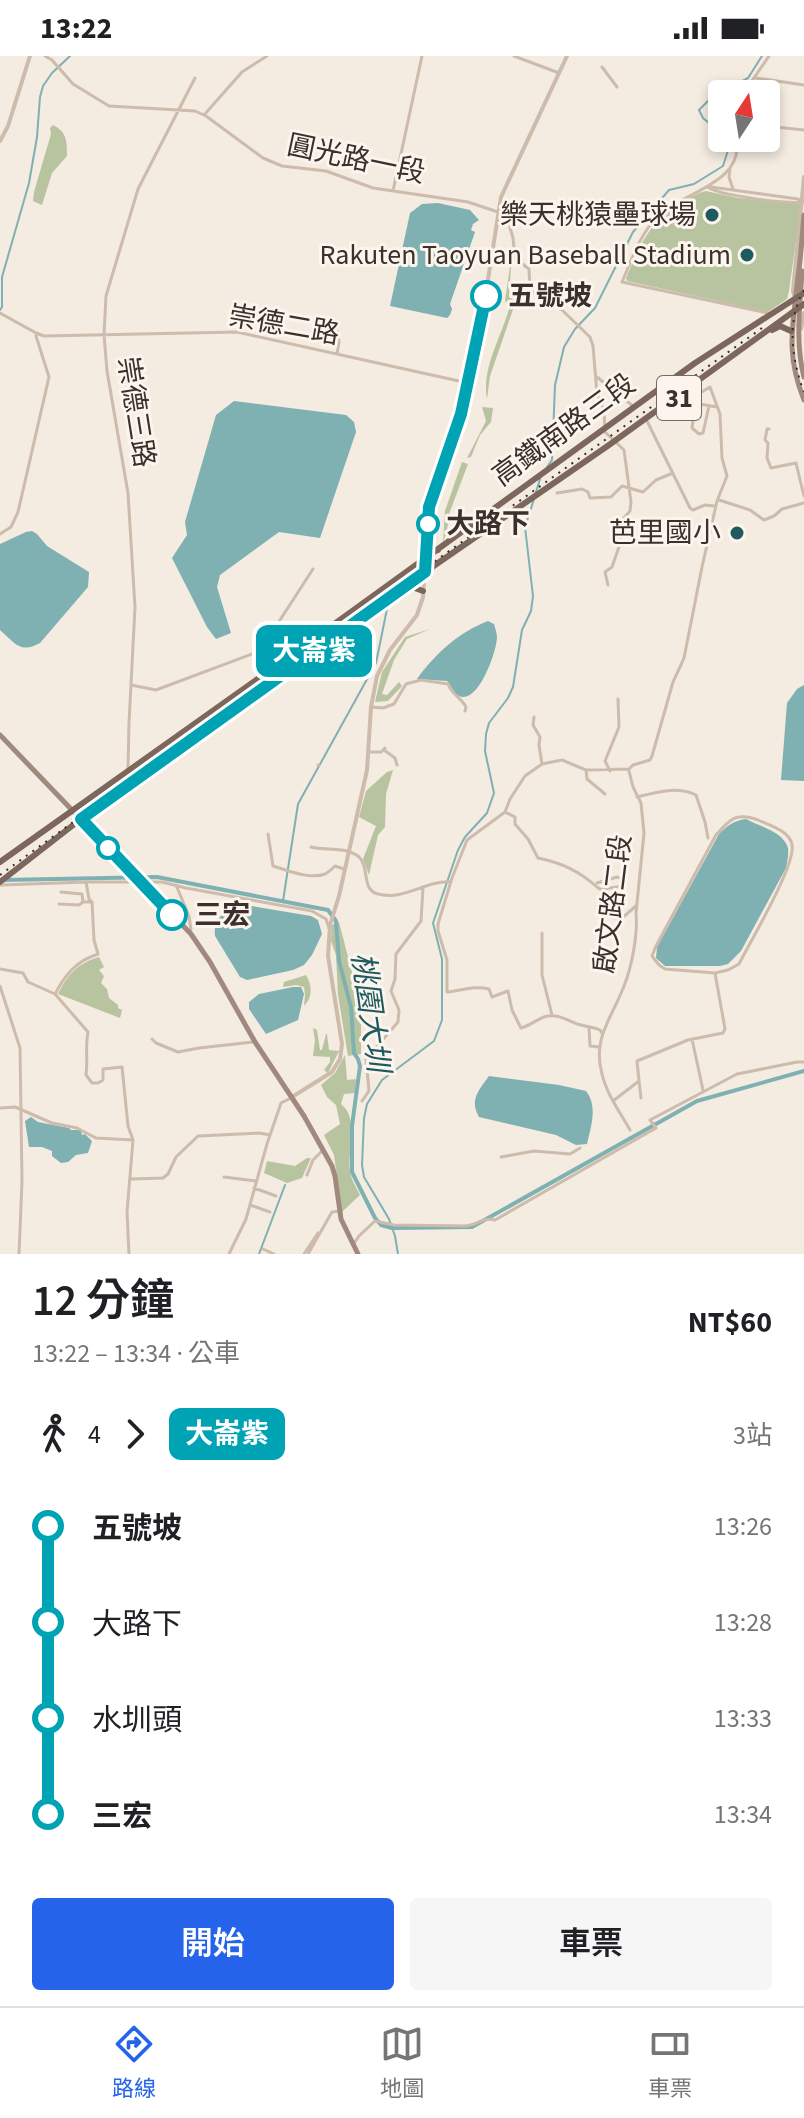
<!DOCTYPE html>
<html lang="zh-TW">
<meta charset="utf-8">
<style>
body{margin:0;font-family:"Source Sans 3","Noto Sans TC",sans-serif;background:#f6f6f6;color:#202124;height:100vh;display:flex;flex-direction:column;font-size:30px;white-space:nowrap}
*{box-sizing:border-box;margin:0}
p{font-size:26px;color:#757577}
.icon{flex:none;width:44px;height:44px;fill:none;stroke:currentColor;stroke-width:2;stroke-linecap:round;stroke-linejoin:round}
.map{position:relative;height:1198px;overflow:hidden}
.drawer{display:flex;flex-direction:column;background:#fff;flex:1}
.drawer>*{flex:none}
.badge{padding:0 16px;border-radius:12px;font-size:28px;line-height:52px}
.needle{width:52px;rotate:12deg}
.tools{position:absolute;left:708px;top:24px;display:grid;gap:16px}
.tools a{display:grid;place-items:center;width:72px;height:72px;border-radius:8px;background:#fff;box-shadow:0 4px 12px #0003;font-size:40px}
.map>.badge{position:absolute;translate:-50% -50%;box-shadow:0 0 0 4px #fff}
.legs{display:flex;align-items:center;gap:12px;height:88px;padding:0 32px;font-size:26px}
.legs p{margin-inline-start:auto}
.summary{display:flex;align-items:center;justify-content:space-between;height:136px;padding:0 32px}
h1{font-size:44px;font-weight:600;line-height:60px}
.cta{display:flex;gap:16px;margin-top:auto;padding:16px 32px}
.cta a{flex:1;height:92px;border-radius:8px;background:#2563eb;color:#fff;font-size:32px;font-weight:600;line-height:92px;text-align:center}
.cta a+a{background:#f6f6f6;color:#202124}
ul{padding:0 32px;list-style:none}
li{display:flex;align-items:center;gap:28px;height:96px;font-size:30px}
li i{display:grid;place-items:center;width:12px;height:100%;margin:0 10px;background:currentColor}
li i::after{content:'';width:20px;height:20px;margin:-10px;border:6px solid;border-radius:50%;background:#fff}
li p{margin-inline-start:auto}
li:first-child i{background:linear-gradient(#0000 50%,currentColor 0)}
li:last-child i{background:linear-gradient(currentColor 50%,#0000 0)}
.status{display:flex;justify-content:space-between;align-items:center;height:56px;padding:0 40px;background:#fff;direction:ltr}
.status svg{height:22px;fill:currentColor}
.tabs{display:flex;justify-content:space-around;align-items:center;height:112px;border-top:2px solid #e0e0e0;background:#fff;font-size:22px;color:#757577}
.tabs a{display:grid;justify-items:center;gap:4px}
.tabs .selected{color:#2563eb}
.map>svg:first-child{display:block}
.green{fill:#b8c4a0}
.water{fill:#7fb0b2}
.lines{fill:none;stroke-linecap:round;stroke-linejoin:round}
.stream{stroke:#7fb0b2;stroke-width:2}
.canal{stroke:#7fb0b2;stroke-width:4}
.minor-tunnel{stroke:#cfc6bd;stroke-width:3;stroke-dasharray:3 1.5;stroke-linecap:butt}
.minor{stroke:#cdbbac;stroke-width:3}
.tertiary{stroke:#cdbbac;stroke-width:4}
.secondary{stroke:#a18a7d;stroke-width:5}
.primary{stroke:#7d675c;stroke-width:6}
.rail{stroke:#3b302b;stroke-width:2;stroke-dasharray:2 6;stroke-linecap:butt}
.line-1-casing{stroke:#fff;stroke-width:18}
.line-1{stroke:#00a3b4;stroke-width:12}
.poi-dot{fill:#1f5a5e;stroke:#fbf5ee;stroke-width:3}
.stop-1-dot{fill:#fff;stroke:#00a3b4;stroke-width:4}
.labels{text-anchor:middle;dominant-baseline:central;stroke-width:6;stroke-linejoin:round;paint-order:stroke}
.shield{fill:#fbf5ee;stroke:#756b66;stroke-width:2}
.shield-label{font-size:26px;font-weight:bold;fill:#3b302b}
.street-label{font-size:28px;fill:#3b302b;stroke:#fbf5ee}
.poi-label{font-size:28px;fill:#3b302b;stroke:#fbf5ee;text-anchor:end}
.stop-label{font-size:28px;font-weight:bold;fill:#3b302b;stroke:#fbf5ee;text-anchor:start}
.water-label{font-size:30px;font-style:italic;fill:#1f5a5e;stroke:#fbf5ee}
</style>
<div class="status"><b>13:22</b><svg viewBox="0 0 49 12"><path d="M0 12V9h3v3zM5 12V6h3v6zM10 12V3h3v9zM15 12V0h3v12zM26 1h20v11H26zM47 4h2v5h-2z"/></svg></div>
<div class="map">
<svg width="804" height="1198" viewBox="0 0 804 1198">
<rect width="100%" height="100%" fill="#f4ebe1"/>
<path class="green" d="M53,69C67,76 67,85 67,100L52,117L42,149L33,145L34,136L51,78L50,72Z
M706,135L738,142L799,148L801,149L789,235L787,243L768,256L627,225L626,222C639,191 651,162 683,146C690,141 698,137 706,135Z
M512,197L509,241L516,245L490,320L487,343C481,311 503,279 510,249L505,245Z
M482,351L493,352L491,366L480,379L471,401L467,402L486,365Z
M462,406L468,408L449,458L447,475L443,486L445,455Z
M430,573L407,583L394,604L382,638L387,639L399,626L402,630L388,645L375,646L382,616L405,581Z
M393,714L386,738L385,771L378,779L369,819L363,803L376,770L359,761L366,735L387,716Z
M339,866L361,951V998L348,1000L338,939L336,899L331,885L332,869Z
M99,901L104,911L99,914L104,920L101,927L107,933L109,942L118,949V952L122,954L120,962L58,938C67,919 78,907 99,901Z
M306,919C312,929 313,941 304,950L305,939L304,931L296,929L283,931L284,926Z
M313,972L317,974L320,994H322L326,978H327L329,994L339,995L328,1017L324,1014L330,1006V1001L313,1000L315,984Z
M345,999L347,1024L356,1023L355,1037L344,1038L341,1048C360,1063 347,1094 350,1115C351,1123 356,1131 360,1139L342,1156L334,1099L324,1079L340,1068L336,1049L327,1041L321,1029L335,1017Z
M307,1102H311L302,1122L287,1127L264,1117L267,1105L295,1110Z"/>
<path class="water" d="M438,147L470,154L479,164L473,168L471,174L475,176L450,248L452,253L450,259L447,262L390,250L410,157L422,148Z
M234,345L346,359L354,366L356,376L320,482L279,476L220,519L217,531L231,577L216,583L207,571L172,502L187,479L185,466L216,359Z
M32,475L37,478L47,490L89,516L88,531L40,587C20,598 15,587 0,574V488L26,476Z
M488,565L494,568C495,571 497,578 497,581C497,595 478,649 459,640C454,638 451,629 447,625L417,623C435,598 459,576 488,565Z
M804,629V725L781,724L787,647L797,633Z
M746,763C759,770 784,776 788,792C789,798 787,806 786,812L741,895L728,908L720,910H665L656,902L657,891L719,778C728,769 733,765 746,763Z
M239,848L311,860L318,864L322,878L312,899L304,909L293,914L247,924L240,921L215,880C213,864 225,853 239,848Z
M293,931H301L304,938L298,964L266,978L249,953V946L259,938Z
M489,1020L559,1029L586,1035C598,1050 591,1071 587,1088L576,1089L556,1079L479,1061C469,1044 479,1034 489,1020Z
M31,1061L38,1066L69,1072L71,1074H81L82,1079L85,1078L92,1085L88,1097L76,1099L68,1106L61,1107L52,1100V1095L42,1091H29L25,1065Z"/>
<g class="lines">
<path class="stream" d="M722,78L703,62L699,54L710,43L748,22L762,0
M0,254L2,251V221L29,127L37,81L40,41L43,30L52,17L70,0
M547,411L552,404L555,329L564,291L575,273L595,252L633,176L669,134L694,128L723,110L729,91L724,82
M536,436L540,423
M283,845L298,748L376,607L387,553
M259,1198L285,1129
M398,1198L395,1180L389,1163L364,1121L362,1109L364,1062L367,1048L382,1024L434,985L442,964V903L433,867L458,794L465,781L487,757L494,737L485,695L486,678L489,667L508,642L513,631L522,574L531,555L533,540L525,471L534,443"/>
<path class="canal" d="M4,824L157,821L328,854L336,865L339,905L351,951L354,997L358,1003L360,1010L352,1070V1116L375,1162L381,1169L392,1172L472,1171L697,1045L804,1015"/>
<path class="minor-tunnel" d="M265,619L266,637"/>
<path class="minor" d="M45,0L52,4L73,28L109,50L195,55L206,60L263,102L282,110L326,115L373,132L468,146L498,156L509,168L513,182L515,202L529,213L530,234L562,254L590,281L593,290L597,338L604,354L605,376L624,394L631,446L630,455L623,463L620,488L612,511L605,516L608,529
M514,0L559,17
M602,11L617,31
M756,22L804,29
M743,38L769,0
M204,59L242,16L267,0
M766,70L804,74
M736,82C746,127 683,136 658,160C640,178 632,203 622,226L768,257
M730,114L729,121L733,133
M707,131C722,140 786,148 804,146
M711,131L798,143L801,145
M393,135L422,0
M0,257L36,277L44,280L237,276L468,327
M337,298L339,286L337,275
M597,321L634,351
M709,350L703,377L699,378L692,372L695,350L699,348L717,351
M647,365L690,452L693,454L705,449L715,450
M769,373H767L765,384L768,387L767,402L771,412L796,407L804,440
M557,437L582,433L588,436L590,442L611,441L622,430L643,436L656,424L673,417
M719,444L750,454L764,464L774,460L782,453L804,447
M0,478L11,471L18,456L49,321L36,280
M131,629L156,634L260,595L313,513
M371,651L383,652L394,648L406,628L421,624L448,628C452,639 462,642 466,651L465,655
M534,661L533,669L540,681L539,689L542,708
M384,694L395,702L397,709
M369,696H381L385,692
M318,709H319
M128,713L129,667L135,551L128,437L107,315L104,279L106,240L138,133L195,22
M629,713L633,709L650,704L652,700L673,626L684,602L702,511L717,445L727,420L722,402L720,358L710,331L687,345L681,341
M586,714L587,723L605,738
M610,715L605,705L619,671L618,643
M629,715L633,731L641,747L644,777L636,857C638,878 632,910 624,930C612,962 592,982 602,1018C607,1039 620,1056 630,1074
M637,741C656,736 677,730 696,739L705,766L708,782
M505,756L515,761V768L528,783L538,802C562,807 579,815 597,831C602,835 603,833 606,840C608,846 607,853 607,860L621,863L637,849
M268,778L273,810C286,814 311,824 325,818C329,816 332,813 335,810L344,813
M311,791C325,795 346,790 359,801C370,811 361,834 378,838C404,845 426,824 451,826
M597,827L617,821L623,823L624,830L603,833
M1,829L86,826H162L186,832L312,855L326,863L329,872
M176,829L189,860L191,874
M61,836L82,838L83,846
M59,848L79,849L83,846H92
M542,877V919L552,959
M0,913L23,917L28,926L55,938L88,976C85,991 88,1004 86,1019L92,1027H98L103,1024V1013L122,1011L128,1070L133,1084L127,1156L129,1198
M0,930L20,992L22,1125L19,1198
M55,938C65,919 76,905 98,898L94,884L92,846L89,843L86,826
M589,971L590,990L599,991
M602,977L600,974C594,971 588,971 581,969C569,966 557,956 544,961C536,964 529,970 521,972L512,954L508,935L492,941L489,933C473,929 462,935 447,936V904L438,875V868L452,822L467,784L505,756L510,743L525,720L542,708L562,704L586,714L629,713
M152,983L156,987L178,996L199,992L253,986
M692,983L703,1034
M639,1025L641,1042
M362,1045L369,1035L366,1003L398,966L399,954L391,935L395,923L396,898L421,865L423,832
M613,1045L639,1025L637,1005L688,984L723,977L725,973L715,917L665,913L659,909L652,900L656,890L716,779C730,763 736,756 758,764C769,769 790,775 792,789C796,809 750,886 739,908L728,914L715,917
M0,1052L15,1051L52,1067L77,1072L96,1082L133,1084
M501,1101L534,1095L570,1098L580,1092
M307,1119L313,1104L323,1094
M224,1121L256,1125
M131,1123L163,1122L168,1118L176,1101L198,1080L259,1077L270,1079
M254,1132L276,1140
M250,1149L270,1156
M353,1189L359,1180L375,1165L394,1169L466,1170C478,1169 482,1161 495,1164L656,1072L650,1064L737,1018L797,1006H804
M263,1193L274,1198
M229,1198L246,1163L267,1088L281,1047L291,1042
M304,1198L318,1177
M308,1198L332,1156L339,1155"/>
<path class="tertiary" d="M0,85L8,70L30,0
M795,242L793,235L804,121
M801,273L804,257
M292,1041L332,1016L340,1003L342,988L328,900L330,869L339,840L367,714L371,651L377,620L390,594L417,559L423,541L429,451L461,358L481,268L501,141L567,0"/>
<path class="secondary" d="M804,159C802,180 801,201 798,221C793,269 785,297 804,344
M802,215C800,250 795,287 804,321
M0,679L191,878L210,906L255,986L304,1060L332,1110L335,1120L341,1163L358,1198"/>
<path class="primary" d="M772,274L780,270L791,275
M427,489L428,492L434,495L438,494
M412,531L423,535
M0,806L304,590L695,307L804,237
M0,826L104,745L425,516L609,389L804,248"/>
<path class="rail" d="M804,234C786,264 792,305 804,336
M0,819L344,570L762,272"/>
</g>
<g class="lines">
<g class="line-1-casing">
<path id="line-1" d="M172,859L81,763L425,516L429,451L461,358L486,240"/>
</g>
<use href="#line-1" class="line-1"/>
</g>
<g class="poi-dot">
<circle cx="712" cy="159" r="8"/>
<circle cx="747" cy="199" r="8"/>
<circle cx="737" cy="477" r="8"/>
</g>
<g class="stop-1-dot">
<circle cx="486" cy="240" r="14"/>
<circle cx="428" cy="468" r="10"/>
<circle cx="108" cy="792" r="10"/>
<circle cx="172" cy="859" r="14"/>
</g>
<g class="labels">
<rect class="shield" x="657" y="320" width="44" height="44" rx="6"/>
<g class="shield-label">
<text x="679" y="342">31</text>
</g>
<g class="street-label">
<text transform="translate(356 103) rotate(12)">圓光路一段</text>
<text transform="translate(284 269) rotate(10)">崇德二路</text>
<text transform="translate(136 356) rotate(81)">崇德三路</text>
<text transform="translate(564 374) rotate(-36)">高鐵南路三段</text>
<text transform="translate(613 848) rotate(-83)">啟文路二段</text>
</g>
<g class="poi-label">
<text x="696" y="159">樂天桃猿壘球場</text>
<text x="731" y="199">Rakuten Taoyuan Baseball Stadium</text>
<text x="721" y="477">芭里國小</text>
</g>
<g class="stop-label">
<text x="508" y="240">五號坡</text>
<text x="446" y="468">大路下</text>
<text x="194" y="859">三宏</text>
</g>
<g class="water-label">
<text transform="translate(370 956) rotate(82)">桃園大圳</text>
</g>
</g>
</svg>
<div class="tools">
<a><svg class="needle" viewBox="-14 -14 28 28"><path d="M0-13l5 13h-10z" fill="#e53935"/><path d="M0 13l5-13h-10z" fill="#757577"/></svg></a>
</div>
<b class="badge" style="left:314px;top:595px;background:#00a3b4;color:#fff">大崙紫</b>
</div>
<section class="drawer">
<div class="summary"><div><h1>12 分鐘</h1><p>13:22 – 13:34 · 公車</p></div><b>NT$60</b></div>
<div class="legs"><svg class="icon" aria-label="walk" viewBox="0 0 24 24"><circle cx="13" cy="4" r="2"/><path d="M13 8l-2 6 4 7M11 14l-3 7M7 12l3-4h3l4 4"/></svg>4<svg class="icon" aria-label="forward" viewBox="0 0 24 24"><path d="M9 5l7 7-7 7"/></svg><b class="badge" style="background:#00a3b4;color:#fff">大崙紫</b><p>3站</p></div>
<ul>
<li><i style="color:#00a3b4"></i><b>五號坡</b><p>13:26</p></li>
<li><i style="color:#00a3b4"></i><span>大路下</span><p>13:28</p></li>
<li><i style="color:#00a3b4"></i><span>水圳頭</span><p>13:33</p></li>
<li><i style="color:#00a3b4"></i><b>三宏</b><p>13:34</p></li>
</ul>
<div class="cta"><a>開始</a><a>車票</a></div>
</section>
<nav class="tabs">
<a class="selected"><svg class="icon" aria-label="directions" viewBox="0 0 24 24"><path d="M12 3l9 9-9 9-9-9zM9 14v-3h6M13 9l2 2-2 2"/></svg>路線</a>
<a><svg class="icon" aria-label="map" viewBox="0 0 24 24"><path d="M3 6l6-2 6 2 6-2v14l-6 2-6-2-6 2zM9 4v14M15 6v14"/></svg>地圖</a>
<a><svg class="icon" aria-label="tickets" viewBox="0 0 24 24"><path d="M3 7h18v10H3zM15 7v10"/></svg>車票</a>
</nav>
